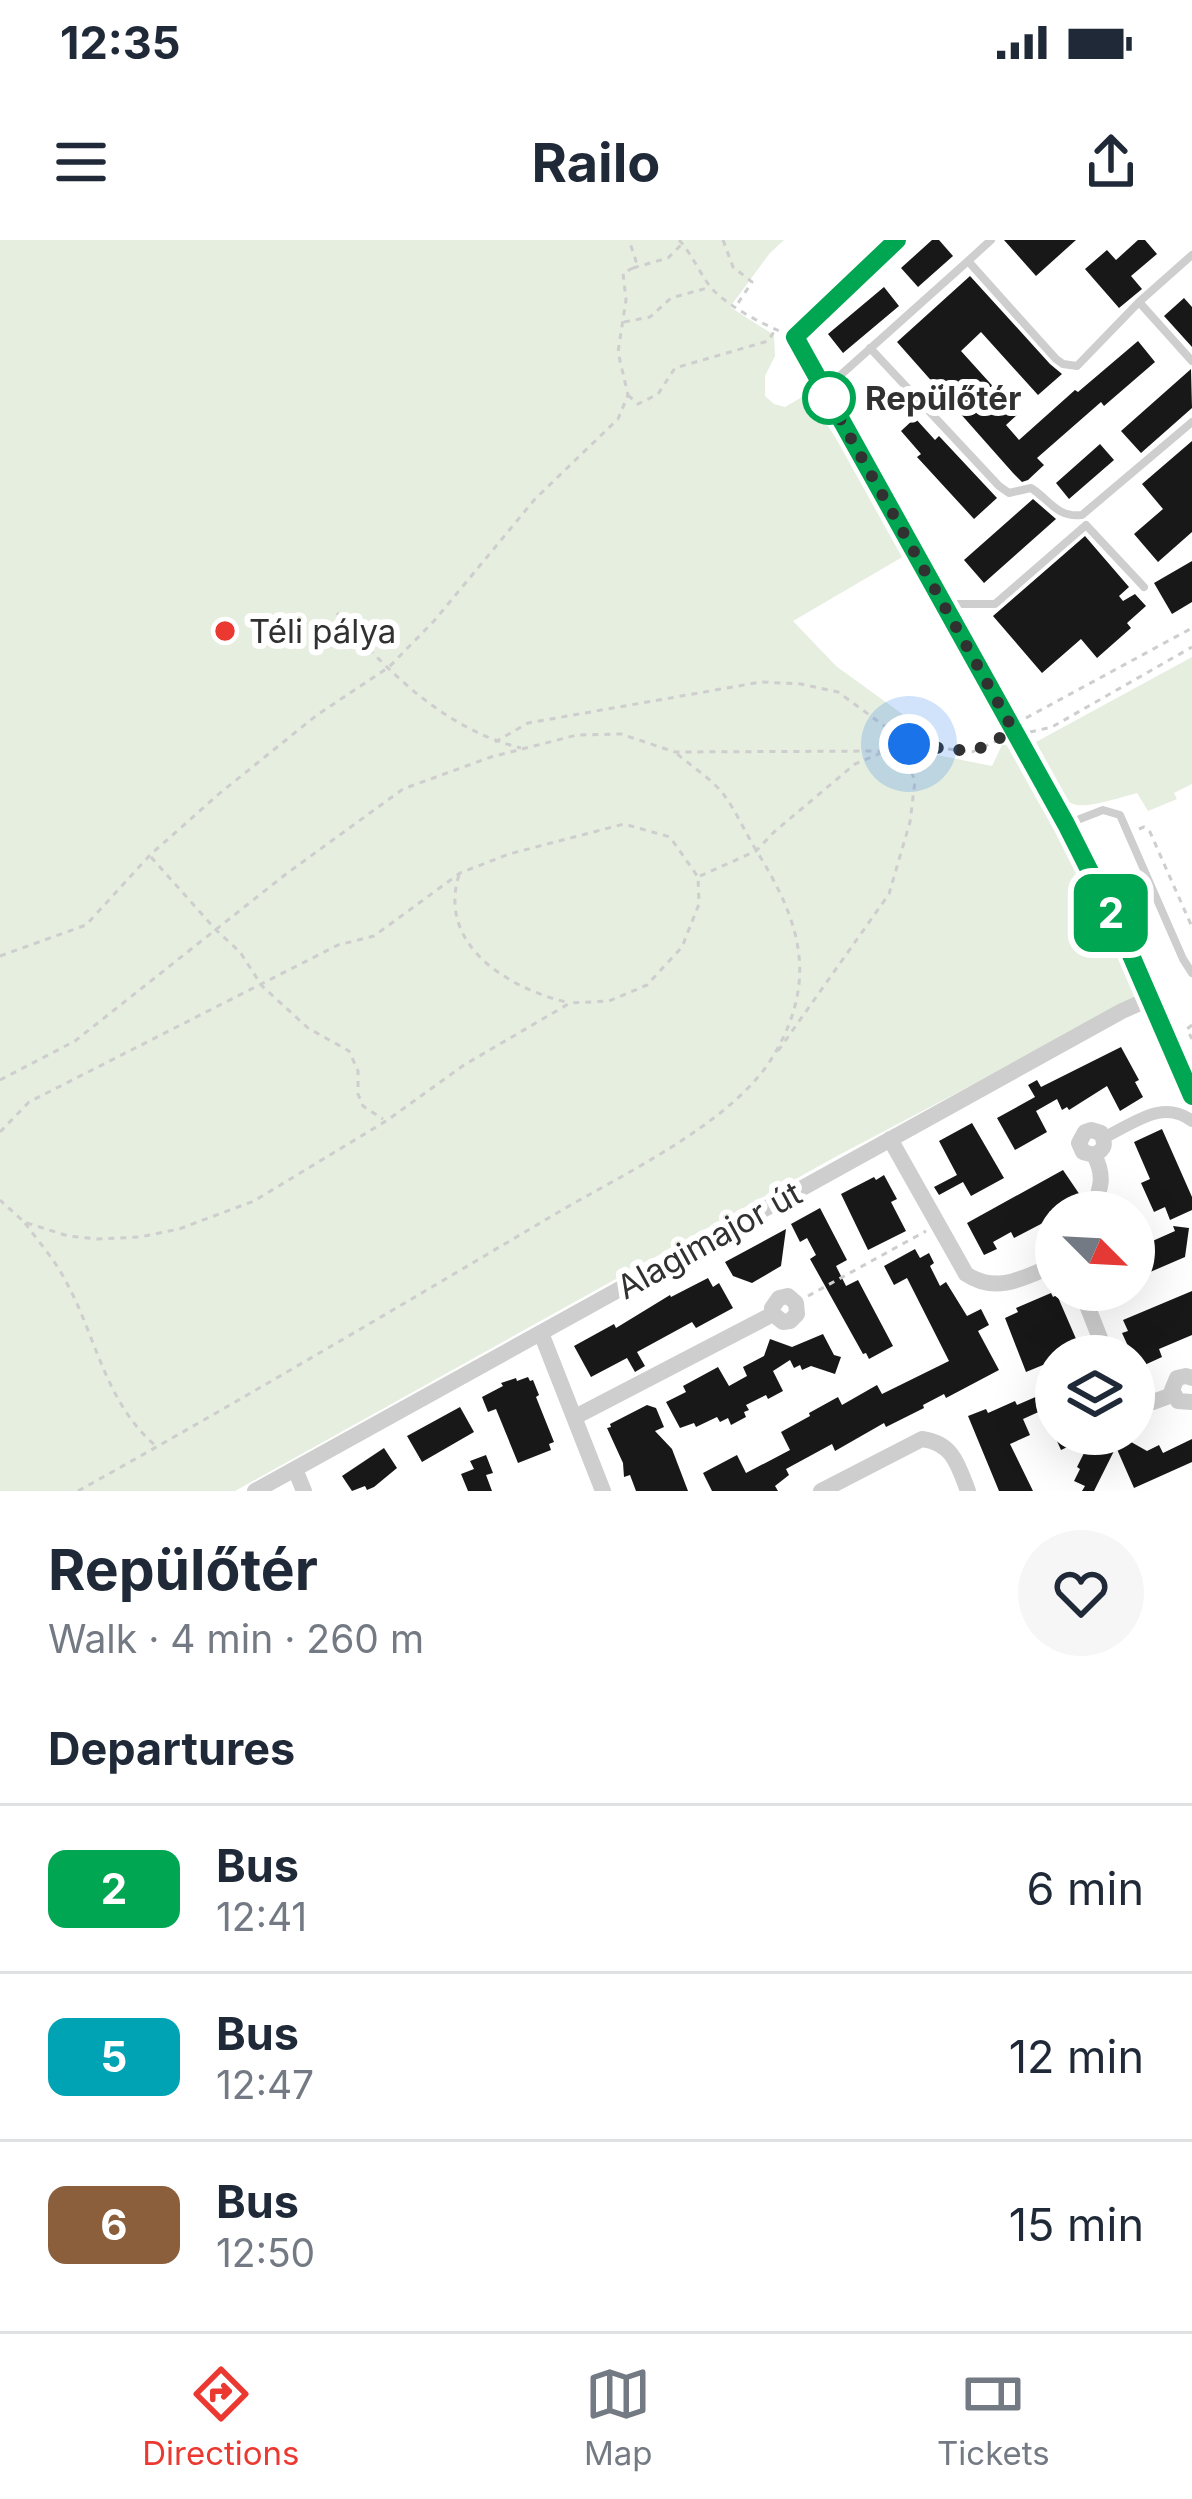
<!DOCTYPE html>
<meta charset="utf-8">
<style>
body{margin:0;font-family:Inter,sans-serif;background:#f6f6f7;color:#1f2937;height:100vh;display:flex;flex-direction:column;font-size:45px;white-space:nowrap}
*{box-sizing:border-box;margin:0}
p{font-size:39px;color:#747a83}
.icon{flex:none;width:66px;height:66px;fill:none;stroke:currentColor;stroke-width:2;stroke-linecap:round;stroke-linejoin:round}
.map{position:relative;height:1251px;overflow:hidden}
.panel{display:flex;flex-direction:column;background:#fff;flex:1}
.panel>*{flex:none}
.badge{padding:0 24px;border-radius:18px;font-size:42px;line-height:78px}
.needle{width:78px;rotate:114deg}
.tools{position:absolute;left:1035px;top:951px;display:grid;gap:24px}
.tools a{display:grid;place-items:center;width:120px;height:120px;border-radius:50%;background:#fff;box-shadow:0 12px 48px #0002;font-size:60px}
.you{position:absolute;width:60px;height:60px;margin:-30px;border:9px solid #fff;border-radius:50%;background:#1a73e8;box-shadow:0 0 0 18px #1a73e833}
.map>.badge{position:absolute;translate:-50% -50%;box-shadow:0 0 0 6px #fff}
h2{padding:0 48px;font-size:45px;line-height:108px}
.round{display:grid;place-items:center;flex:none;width:126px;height:126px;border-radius:63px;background:#f6f6f7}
.summary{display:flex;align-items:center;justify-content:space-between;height:204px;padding:0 48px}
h1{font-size:57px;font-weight:700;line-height:90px}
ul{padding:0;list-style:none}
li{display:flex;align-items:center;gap:36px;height:168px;padding:0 48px;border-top:3px solid #e0e1e3}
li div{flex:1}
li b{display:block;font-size:45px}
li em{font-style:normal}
li .badge{min-width:132px;font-weight:700;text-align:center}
.status{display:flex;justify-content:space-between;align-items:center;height:84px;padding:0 60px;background:#fff;direction:ltr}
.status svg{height:33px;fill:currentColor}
header{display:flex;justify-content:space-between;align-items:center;height:156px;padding:0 48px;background:#fff;font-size:54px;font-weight:700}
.tab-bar{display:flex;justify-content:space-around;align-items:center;height:168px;border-top:3px solid #e0e1e3;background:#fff;font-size:33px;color:#747a83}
.tab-bar a{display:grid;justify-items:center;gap:6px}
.tab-bar .current{color:#eb3931}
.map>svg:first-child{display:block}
.green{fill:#e6eedf}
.building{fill:#181818}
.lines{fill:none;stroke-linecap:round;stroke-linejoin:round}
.path{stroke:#cecece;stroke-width:3;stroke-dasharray:6 6;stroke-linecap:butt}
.service{stroke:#cecece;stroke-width:8}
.pedestrian{stroke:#cecece;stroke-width:12}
.minor{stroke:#cecece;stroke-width:16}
.line-casing{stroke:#fff;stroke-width:27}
.line{stroke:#00a651;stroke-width:18}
.walk{stroke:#313131;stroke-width:12;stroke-dasharray:0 21.6}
.stop-dot{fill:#fff;stroke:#00a651;stroke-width:6}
.poi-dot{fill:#eb3931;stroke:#fff;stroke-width:4.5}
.labels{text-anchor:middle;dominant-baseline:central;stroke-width:12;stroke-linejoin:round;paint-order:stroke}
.stop-label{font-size:33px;font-weight:bold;fill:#313131;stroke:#fff;text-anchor:start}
.poi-label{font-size:33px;fill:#313131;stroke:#fff;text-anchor:start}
.street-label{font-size:33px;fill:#313131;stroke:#fff}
</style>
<div class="status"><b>12:35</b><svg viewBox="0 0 49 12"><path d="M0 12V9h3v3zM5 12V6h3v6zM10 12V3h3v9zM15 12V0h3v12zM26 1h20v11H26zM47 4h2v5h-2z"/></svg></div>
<header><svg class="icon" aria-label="menu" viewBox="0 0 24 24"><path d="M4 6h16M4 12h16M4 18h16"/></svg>Railo<svg class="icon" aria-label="share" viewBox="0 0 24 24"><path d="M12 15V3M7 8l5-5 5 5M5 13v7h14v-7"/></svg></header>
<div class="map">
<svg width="1192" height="1251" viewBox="0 0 1192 1251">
<rect width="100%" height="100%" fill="#fff"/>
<path class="green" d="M0,0H784L770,13L730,67L774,95L775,116L765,136V156L774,164L785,167L807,154L911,312L793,381L836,426L916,484L927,513L992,526L1002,505L1018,504L1139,757L837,916L235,1251H0Z
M1192,417V544L1174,553L1177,559L1148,571L1137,553C1058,575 1071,573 1036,502Z"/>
<path class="building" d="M932,0H939L953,16L918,47L901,28Z
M1004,0H1076L1036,36Z
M1138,0H1145L1157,14L1131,36L1142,49L1119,68L1085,29L1107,10L1116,20Z
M970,36L1050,124L1062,134L1038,155L981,92L961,111L1018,174L1006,185L1019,200L1075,150L1078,152L1138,101L1155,122L1104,166L1101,162L1037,218L1044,225L1028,240L1022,242L1013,233L897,102Z
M884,47L899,66L843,113L828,94Z
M1184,58L1192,67V107L1164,76Z
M1191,129L1192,168L1141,213L1121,191Z
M915,178L935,200L939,196L997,258L974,279L917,217L921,214L901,191Z
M1192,201V292L1158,322L1134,294L1163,269L1142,244Z
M1100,204L1114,220L1069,259L1056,243Z
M1033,259L1056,279L984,343L964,320Z
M1085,296L1129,347L1119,356L1123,361L1135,354L1146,366L1127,383L1131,388L1097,418L1081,399L1042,433L993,376Z
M1192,321V362L1172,374L1154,343Z
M1121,807L1139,840L1135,842L1143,857L1120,871L1107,846L1069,870L1067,867L1062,870L1057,859L1036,871L1047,892L1015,910L997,878L1035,857L1028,845L1037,840L1041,847Z
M972,883L1004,938L971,956L963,942L939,955L934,947L957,935L939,901Z
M1162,889L1192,957V970L1170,980L1165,967L1154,972L1141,943L1150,939L1134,902Z
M1063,930L1080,955L1049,972L1052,978L1039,985L1014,998L1011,992L993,1002L997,1009L984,1015L967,983Z
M884,935L897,959L891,962L906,991L868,1010L841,954L874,937L876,940Z
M820,968L847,1020L836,1026L846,1046L858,1040L893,1106L869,1119L866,1113L863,1114L810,1019L816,1015L807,998L800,1002L791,984Z
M1173,986L1189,988L1185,1017L1134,1039V997L1144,992L1148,1003L1175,991Z
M786,989L781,1026L752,1043L733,1036L725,1022Z
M915,1009L920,1018L929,1013L934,1023L930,1026L940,1046L946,1042L967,1076L981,1069L989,1085L978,1091L999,1130L946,1158L944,1154L923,1165L924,1168L886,1187L884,1183L835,1211L832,1204L786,1229L789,1235L775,1246L778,1251H712L703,1233L737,1215L746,1233L790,1210L781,1192L810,1176L809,1173L838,1157L842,1165L877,1145L882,1154L949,1121L907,1038L894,1045L884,1026Z
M708,1038L713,1047L719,1043L733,1068L696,1088L692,1082L637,1112L645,1126L635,1132L627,1118L591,1137L574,1106L614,1084L616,1088L670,1055L671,1057Z
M1192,1051V1095L1159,1109L1162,1117L1138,1128L1122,1093L1128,1091L1123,1080Z
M1051,1053L1053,1057L1057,1055L1080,1108L1063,1116H1056V1194H1126L1124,1198L1147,1211L1159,1205L1163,1213L1192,1199V1222L1134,1248L1116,1207L1094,1251H1082L1085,1246L1074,1241L1080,1229L1077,1227L1093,1195L1061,1210L1043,1170L1023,1179L1030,1195L1010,1204L1033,1251H999L968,1176L986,1169L988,1173L1015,1161L1017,1165L1054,1149L1043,1125L1026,1132L1005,1078L1018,1072L1016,1068Z
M823,1094L834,1115L841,1117L835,1134L811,1126L802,1130L800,1125L794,1128L790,1120L773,1131L783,1151L768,1159L766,1155L746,1165L749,1170L744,1172L746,1177L731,1185L728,1178L720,1182L717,1177L696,1187L694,1183L680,1188L666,1162L686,1152L683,1146L718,1127L729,1146L747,1136L743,1127L764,1116L770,1099L792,1107Z
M528,1137L530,1141L533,1140L539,1155L536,1157L554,1202L549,1204L551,1210L518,1223L496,1169L488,1172L482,1157L503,1146L501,1143L516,1138L517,1141Z
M647,1165L656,1168L664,1187L655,1191L672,1209L688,1251H636L630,1235L624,1237L623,1223L607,1188L611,1187L610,1184Z
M460,1167L474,1192L422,1222L407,1196Z
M384,1208L397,1228L374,1247L367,1250L365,1246L352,1251L342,1236Z
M486,1215L493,1233L486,1235L492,1251H468L461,1234L474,1229L470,1221Z"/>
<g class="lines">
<path class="path" d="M679,0C693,15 700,35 713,50C730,67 760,83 782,92
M723,0L733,27L752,42L736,66
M633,28L668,18L681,5
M624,82L650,77L671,58L707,48
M628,155L638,164L658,154L675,128L768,101L775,90
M337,373C386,431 446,490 521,508
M1026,478L1192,388
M1030,492L1052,487L1192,407
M495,502L528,483L761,442L801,444L838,452L909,504
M1139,589L1144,587L1150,592L1192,687
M151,617L216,690L240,712L262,746L308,788L349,811L358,831V854L363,866L383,879
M459,635C437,705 508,748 566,762
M700,636L756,611L774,592L855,524L883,512
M0,716L86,685L150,615L220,553L317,475L389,427L434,381L535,259L618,179L628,155L618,112L626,60L623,33L633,28L636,21L629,0
M1192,785L1187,789L1192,799
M778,811L889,654L910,582L915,541L902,508
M0,840L75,801L286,634L403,549L491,517L577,495L621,494L675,512L885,511L909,504L972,512L1003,498
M0,892L29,862L338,705L374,696L460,633L509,614L624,584L670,597L698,637L699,664L682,707L647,745L609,761L570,763L464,825L386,881L254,961L179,989L140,997L97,999L68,996L24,982L0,960
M25,983C38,1001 54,1019 64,1038C96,1094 104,1162 156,1206
M808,1056L926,991
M78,1251C240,1161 398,1067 557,973C623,934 737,881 775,813C819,737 799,679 756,610C745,592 736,571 724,555C712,539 691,526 676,513"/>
<path class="service" d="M991,0L968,21L1056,119L1063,124L1077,126L1139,62L1192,15
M1139,62L1192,121
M870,108L999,246L1009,253L1031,248C1050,260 1057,278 1082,275L1192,182
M825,149L968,21
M945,364H995L1086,285L1144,347
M1067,584L1103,570L1120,575L1183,719L1192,733"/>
<path class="pedestrian" d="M1103,898C1133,884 1163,858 1192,881"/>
<path class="minor" d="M897,0L795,97L1066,584L1124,699L1192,855
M890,899L966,1034C997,1055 1025,1037 1056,1024
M1092,972C1100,950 1106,937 1094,915L1083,912L1079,903L1085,892L1091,890L1101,893C1106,905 1105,909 1094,915
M1081,1050L1107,1116
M541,1093L603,1251
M1192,1138L1186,1136L1177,1138L1172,1150L1178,1161L1192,1162
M1134,1158L1153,1162L1172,1155
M575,1177L773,1074L772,1068L779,1058L788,1056L796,1063L797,1074L790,1081L783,1082L773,1074
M295,1229L304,1251
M255,1251L1122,771L1149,759
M821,1251L922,1199C953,1203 958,1225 968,1251"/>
</g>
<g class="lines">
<g class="line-casing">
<path id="line" d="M897,0L795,97L1066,584L1124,699L1192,856"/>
</g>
<use href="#line" class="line"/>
<path class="walk" d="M829,158L824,150L1011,486C983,523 948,507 909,504"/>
</g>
<circle class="stop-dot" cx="829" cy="158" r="24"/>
<circle class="poi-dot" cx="225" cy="391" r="12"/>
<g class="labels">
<g class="stop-label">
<text x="865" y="158">Repülőtér</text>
</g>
<g class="poi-label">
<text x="249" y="391">Téli pálya</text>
</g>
<g class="street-label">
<text transform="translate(709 1000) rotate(-29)">Alagimajor út</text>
</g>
</g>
</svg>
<div class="tools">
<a><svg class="needle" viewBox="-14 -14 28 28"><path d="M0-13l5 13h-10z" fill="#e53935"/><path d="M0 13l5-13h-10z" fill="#747a83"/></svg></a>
<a><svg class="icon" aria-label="layers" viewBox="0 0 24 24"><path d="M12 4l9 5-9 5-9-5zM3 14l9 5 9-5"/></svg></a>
</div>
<div class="you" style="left:909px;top:504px"></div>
<b class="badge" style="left:1111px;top:673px;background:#00a651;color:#fff">2</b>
</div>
<section class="panel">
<div class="summary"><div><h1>Repülőtér</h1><p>Walk · 4 min · 260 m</p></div><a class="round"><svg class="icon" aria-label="heart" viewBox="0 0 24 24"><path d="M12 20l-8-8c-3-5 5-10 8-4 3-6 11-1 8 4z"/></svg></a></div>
<h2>Departures</h2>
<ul>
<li><span class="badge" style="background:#00a651;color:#fff">2</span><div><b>Bus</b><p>12:41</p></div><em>6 min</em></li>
<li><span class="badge" style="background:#00a3b4;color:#fff">5</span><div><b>Bus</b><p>12:47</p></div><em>12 min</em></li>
<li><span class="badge" style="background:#8b5e3c;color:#fff">6</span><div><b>Bus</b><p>12:50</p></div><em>15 min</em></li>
</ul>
</section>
<nav class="tab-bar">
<a class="current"><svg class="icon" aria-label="directions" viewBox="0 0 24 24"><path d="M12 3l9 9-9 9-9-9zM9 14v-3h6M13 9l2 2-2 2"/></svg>Directions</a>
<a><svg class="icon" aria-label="map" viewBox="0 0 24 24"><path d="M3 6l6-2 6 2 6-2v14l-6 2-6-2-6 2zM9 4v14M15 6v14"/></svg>Map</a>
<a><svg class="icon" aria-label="tickets" viewBox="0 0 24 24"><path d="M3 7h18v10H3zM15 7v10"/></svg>Tickets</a>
</nav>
